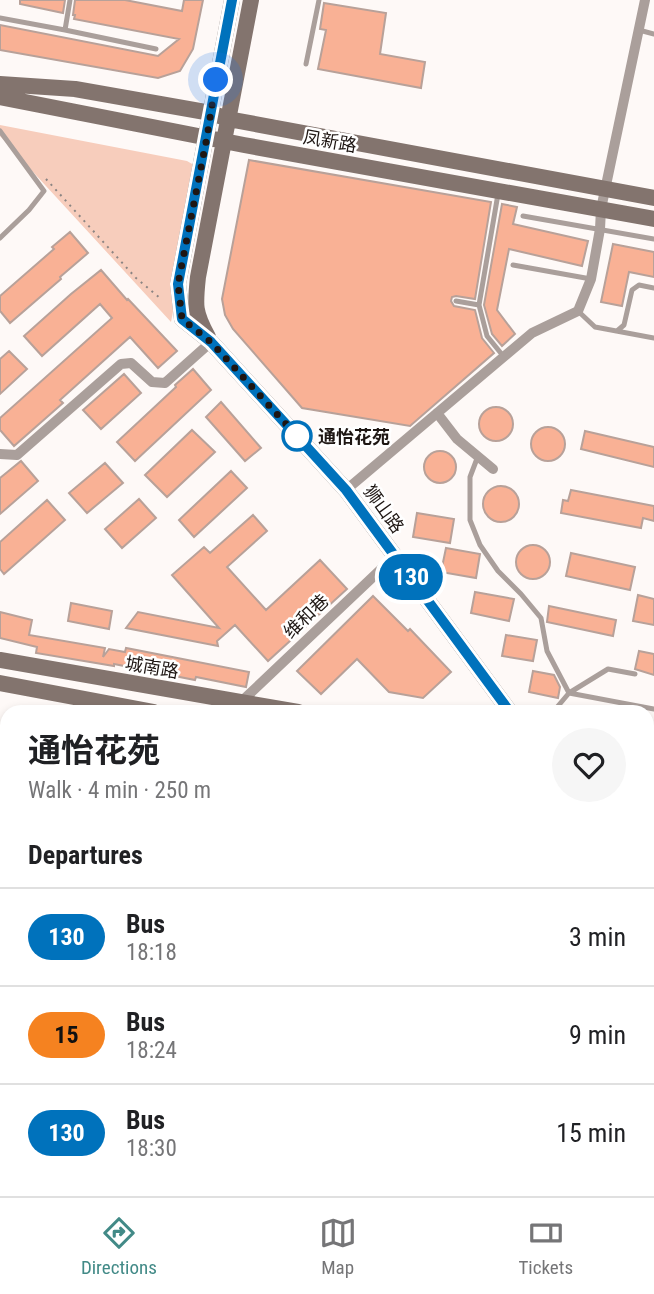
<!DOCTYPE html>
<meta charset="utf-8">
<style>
body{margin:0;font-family:"Roboto Condensed","Noto Sans SC",sans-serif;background:#f6f6f6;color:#202124;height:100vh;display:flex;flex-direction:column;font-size:26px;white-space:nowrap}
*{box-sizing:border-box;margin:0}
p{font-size:23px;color:#757577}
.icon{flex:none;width:38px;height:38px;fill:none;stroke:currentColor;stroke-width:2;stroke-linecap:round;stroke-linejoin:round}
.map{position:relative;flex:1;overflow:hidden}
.sheet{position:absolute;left:0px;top:705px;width:654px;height:492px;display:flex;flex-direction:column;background:#fff;border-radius:21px 21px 0 0;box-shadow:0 4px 10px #0003}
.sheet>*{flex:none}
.badge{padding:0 14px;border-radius:23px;font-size:24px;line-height:46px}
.you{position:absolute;width:35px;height:35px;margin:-18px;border:5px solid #fff;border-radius:50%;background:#1a73e8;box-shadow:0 0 0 10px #1a73e833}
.map>.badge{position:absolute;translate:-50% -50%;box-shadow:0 0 0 4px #fff}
h2{padding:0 28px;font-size:26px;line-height:63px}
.round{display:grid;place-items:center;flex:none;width:74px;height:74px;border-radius:37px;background:#f6f6f6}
.overview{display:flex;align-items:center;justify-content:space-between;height:119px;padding:0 28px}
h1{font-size:33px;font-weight:700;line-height:52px}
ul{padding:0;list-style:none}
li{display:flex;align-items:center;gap:21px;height:98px;padding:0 28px;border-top:2px solid #e0e0e0}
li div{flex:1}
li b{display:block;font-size:26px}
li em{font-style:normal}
li .badge{min-width:77px;font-weight:700;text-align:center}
.tab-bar{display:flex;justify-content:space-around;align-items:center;height:98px;border-top:2px solid #e0e0e0;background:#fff;font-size:19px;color:#757577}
.tab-bar a{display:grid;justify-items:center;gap:4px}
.tab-bar .on{color:#428a87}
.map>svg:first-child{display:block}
.green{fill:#f7cdbc}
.building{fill:#f9b195;stroke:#b8a199;stroke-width:2}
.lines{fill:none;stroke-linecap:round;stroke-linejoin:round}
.path{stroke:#8b8482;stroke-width:2;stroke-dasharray:2 5;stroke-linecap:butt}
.lane{stroke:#aa9f9b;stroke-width:5}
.street{stroke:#aa9f9b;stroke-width:10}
.secondary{stroke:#83746e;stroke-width:16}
.line-casing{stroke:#fff;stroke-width:16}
.line{stroke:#0072bc;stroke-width:10}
.walk{stroke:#1e1613;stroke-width:7;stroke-dasharray:0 12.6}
.stop-dot{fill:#fff;stroke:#0072bc;stroke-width:3.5}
.labels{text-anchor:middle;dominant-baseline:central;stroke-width:5;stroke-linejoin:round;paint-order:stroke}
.street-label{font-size:18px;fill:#1e1613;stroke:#fff}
.stop-label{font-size:18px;font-weight:bold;fill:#1e1613;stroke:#fff;text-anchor:start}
</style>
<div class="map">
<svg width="654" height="1196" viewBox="0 0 654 1196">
<rect width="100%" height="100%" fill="#fef9f7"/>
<path class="green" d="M0,125L187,161L199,168L198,183L171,322L0,136Z
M648,979L654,987V1117L648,1113Z"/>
<path class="building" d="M20,0H65L63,13L20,4Z
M75,0H125L182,11L184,0H203L193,49L180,71L158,78L0,50V25L158,56L179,39L74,19L75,15H73Z
M324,3L386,13L380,54L425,62L421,88L318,69L326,30L320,29Z
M249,160L491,202L475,299L456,296L452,297L451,301L454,306L475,310L482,338L494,353L410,426L302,408L233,329L225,315L222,299Z
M502,204L517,207L513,224L588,241L582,266L509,249L497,310L515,334L502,346L492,334L484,305Z
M70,232L88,253L60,277L61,279L10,323L0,311V296L54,249L52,247Z
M613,244L654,252V277L629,272L622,306L601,302Z
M101,270L127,300L128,299L177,351L158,368L130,337L60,400L63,403L14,446L0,430V418L112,318L100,304L42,356L24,336L71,294Z
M9,351L27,369L0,394V359Z
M193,369L211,390L135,461L117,442L176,387L175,385Z
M124,374L141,393L101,429L83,410Z
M221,402L261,448L245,461L206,417Z
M479 424a17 17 0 1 1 34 0a17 17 0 1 1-34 0Z
M531 444a17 17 0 1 1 34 0a17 17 0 1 1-34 0Z
M192,430L215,452L167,497L145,475Z
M585,431L654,447V467L581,449Z
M424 467a16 16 0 1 1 32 0a16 16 0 1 1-32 0Z
M21,461L38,481L0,514V478Z
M105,463L123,483L87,513L69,493Z
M231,471L247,488L194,537L179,520Z
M483 504a18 18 0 1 1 36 0a18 18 0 1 1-36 0Z
M571,490L654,506V521L643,518L641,528L561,513L563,500L568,501Z
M139,499L156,518L122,548L105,529Z
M47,500L65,520L4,574L0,569V542Z
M417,513L454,519L450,543L413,537Z
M253,515L267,531L227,567L266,610L320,560L347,589L268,661L235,625L217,641L218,646L126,628L138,612L219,628L172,575L204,547L210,553Z
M516 562a17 17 0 1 1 34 0a17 17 0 1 1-34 0Z
M446,548L480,554L476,578L441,572Z
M571,553L635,567L630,590L566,576Z
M475,592L514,599L509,621L471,613Z
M638,595L654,599V625L633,621Z
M373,596L408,631L410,629L451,672L423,698L389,692L357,659L321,694L297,671Z
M71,603L112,611L109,629L68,621Z
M549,606L616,620L613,636L547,622Z
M0,612L32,620L29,635L105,648L103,657L109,649L125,652L126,648L249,672L246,687L196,677L195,680L114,664V666L36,653L37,647L0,638Z
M506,635L537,640L533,661L502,656Z
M639,651L654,654V675L635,669Z
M533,671L554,675L560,687L558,698L529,692Z"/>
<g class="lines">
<path class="path" d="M46,179L136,278L160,298"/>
<path class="lane" d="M0,18L65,30L70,0
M65,30L156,49
M639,30L654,34
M306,64L319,0
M0,131L44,191L29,210L0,238
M498,194L479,305L487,336L504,357
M523,216L654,239
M513,265L591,279
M456,301L479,305
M578,311L595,327L654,338
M617,331L624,325L632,290L639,285L654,288
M478,456L470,477V520L480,545L498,571L521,594L541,618L547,651L569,693L654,709
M553,712L569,693L608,669L635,674"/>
<path class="street" d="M437,413L457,439L493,469
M0,454L17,455L121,364L131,363L152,382L165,383L211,342
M346,490L532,333L578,311L591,279L600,229L601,209L645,0
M241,702L395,556
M0,1188L7,1182
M434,1190L439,1196
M536,1196L537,1190"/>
<path class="secondary" d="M232,0L178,284L182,319L211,342L346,490L510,712
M0,84L75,89L211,113L228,119L654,198
M0,97L244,145L654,219
M208,337C194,312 195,305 198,277L251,0
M0,660L298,712
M0,683L154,712
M648,779L654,780
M648,795L654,796
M648,900L654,909
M0,923L7,955
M0,1001L7,1034
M41,1190L42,1196
M59,1190L60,1196"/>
</g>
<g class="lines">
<g class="line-casing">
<path id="line" d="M232,0L178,284L182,319L211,342L346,490L510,712"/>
</g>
<use href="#line" class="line"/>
<path class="walk" d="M216,80L207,137L178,284L182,319L211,342L297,436"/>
</g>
<circle class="stop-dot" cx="297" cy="436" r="14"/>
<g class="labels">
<g class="street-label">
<text transform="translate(330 141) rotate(10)">凤新路</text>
<text transform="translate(384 509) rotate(54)">狮山路</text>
<text transform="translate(306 616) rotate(-44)">维和巷</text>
<text transform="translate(152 667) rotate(10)">城南路</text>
</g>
<g class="stop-label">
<text x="318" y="436">通怡花苑</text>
</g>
</g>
</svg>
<div class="you" style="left:216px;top:80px"></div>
<b class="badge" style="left:411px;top:577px;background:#0072bc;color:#fff">130</b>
<section class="sheet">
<div class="overview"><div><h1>通怡花苑</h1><p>Walk · 4 min · 250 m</p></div><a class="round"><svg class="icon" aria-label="heart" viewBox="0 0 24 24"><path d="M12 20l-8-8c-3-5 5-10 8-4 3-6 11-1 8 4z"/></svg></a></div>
<h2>Departures</h2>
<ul>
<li><span class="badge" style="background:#0072bc;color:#fff">130</span><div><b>Bus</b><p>18:18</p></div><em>3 min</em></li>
<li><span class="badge" style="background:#f58220;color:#111">15</span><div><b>Bus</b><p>18:24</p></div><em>9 min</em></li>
<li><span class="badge" style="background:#0072bc;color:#fff">130</span><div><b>Bus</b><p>18:30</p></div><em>15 min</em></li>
</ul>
</section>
</div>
<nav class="tab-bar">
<a class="on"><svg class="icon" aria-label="directions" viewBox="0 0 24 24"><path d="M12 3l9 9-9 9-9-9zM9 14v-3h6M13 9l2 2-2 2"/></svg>Directions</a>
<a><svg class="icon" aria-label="map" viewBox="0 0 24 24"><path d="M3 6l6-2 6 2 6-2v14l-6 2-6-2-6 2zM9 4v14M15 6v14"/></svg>Map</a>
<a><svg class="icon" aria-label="tickets" viewBox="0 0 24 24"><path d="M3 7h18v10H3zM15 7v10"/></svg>Tickets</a>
</nav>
